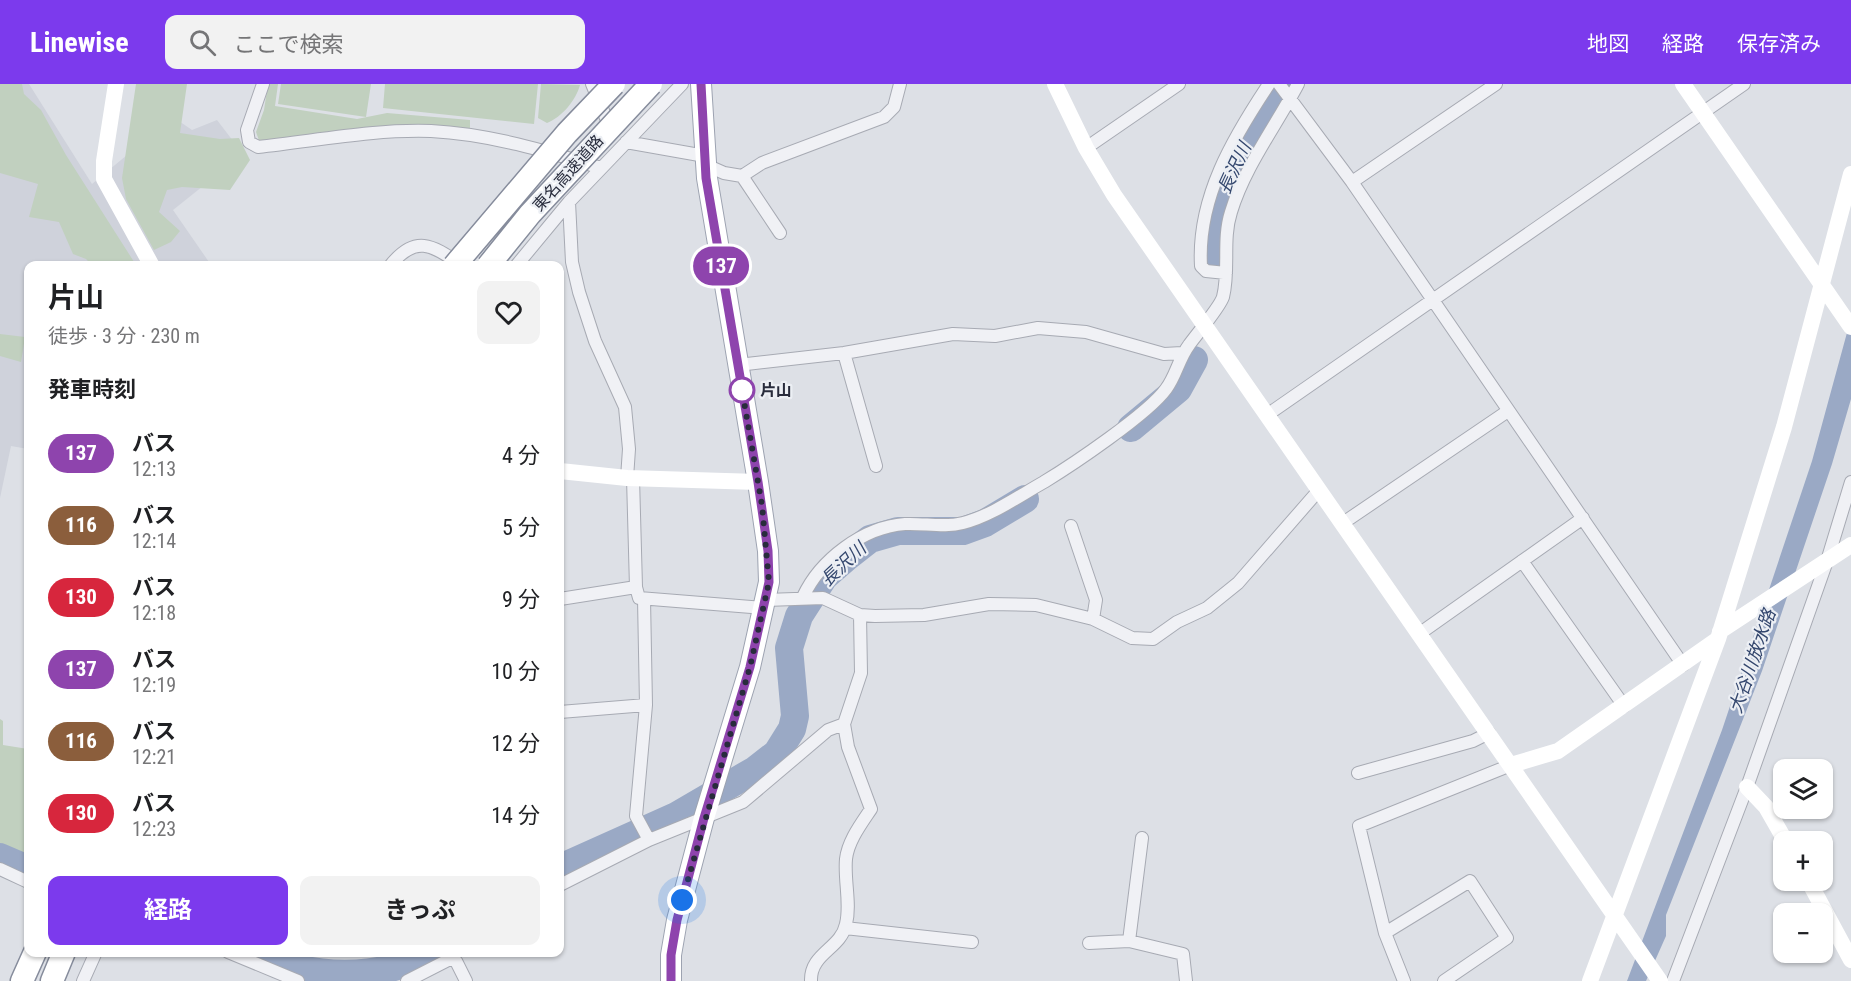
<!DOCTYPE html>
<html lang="ja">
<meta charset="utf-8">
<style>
body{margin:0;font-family:"Roboto Condensed","Noto Sans JP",sans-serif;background:#f2f2f2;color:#202124;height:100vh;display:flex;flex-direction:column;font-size:22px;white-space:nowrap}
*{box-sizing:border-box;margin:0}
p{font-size:20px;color:#757577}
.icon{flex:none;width:33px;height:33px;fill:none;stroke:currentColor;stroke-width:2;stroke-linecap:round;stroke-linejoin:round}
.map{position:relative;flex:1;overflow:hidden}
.panel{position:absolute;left:24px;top:177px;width:540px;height:696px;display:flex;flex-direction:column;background:#fff;border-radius:12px;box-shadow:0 2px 4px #0004}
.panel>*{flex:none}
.badge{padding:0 12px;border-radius:20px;font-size:21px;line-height:39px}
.tools{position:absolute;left:1773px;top:675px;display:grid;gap:12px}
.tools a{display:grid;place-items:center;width:60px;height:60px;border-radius:12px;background:#fff;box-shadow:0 2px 4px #0004;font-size:30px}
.you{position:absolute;width:30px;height:30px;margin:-15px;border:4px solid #fff;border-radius:50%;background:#1a73e8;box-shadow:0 0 0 9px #1a73e833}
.map>.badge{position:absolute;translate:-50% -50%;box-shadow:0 0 0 3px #fff}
h2{padding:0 24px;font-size:22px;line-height:54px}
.round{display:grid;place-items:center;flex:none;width:63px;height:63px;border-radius:12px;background:#f2f2f2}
.overview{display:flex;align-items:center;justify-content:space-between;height:102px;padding:0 24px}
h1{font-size:28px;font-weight:700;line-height:45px}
.action{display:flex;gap:12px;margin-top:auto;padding:12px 24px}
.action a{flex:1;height:69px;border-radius:12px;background:#7c3aed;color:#fff;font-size:24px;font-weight:700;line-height:69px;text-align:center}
.action a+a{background:#f2f2f2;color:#202124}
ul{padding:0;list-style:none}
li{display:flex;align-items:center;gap:18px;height:72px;padding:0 24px}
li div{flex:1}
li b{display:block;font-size:22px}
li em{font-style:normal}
li .badge{min-width:66px;font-weight:700;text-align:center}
header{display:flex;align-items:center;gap:36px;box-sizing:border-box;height:84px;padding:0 30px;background:#7c3aed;color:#fff}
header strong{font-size:28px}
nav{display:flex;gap:33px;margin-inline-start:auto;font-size:21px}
.search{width:420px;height:54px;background:#f2f2f2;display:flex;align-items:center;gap:15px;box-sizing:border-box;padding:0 21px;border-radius:12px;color:#757577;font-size:22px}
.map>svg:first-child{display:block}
.built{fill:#cfd2db}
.green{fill:#c1d0bf}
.water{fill:#9aa9c5}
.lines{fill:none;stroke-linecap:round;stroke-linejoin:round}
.river{stroke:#9aa9c5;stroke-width:28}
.street-casing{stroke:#a7aab3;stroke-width:14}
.primary-casing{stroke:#9da3b1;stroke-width:22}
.highway-casing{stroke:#868c9c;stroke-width:25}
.street{stroke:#f0f1f5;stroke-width:12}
.secondary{stroke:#fff;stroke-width:16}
.primary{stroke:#fff;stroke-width:20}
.highway{stroke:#fff;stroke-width:22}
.highway-bridge-casing{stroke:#868c9c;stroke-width:25;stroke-linecap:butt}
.highway-bridge{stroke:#fff;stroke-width:22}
.line-casing{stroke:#fff;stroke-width:14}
.line{stroke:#8e44ad;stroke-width:9}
.walk{stroke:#282c3c;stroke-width:6;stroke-dasharray:0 10.8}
.stop-dot{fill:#fff;stroke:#8e44ad;stroke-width:3}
.labels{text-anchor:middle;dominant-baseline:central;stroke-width:4.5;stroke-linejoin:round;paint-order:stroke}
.street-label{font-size:16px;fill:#282c3c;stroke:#eceff4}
.stop-label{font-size:16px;font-weight:bold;fill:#282c3c;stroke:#eceff4;text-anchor:start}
.water-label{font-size:18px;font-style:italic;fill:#34476e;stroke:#eceff4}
</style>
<header>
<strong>Linewise</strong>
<div class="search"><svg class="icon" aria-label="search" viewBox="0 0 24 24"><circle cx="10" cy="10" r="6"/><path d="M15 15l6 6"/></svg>ここで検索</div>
<nav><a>地図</a><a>経路</a><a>保存済み</a></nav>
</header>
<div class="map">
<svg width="1851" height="897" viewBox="0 0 1851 897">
<rect width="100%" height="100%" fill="#dde0e6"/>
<path class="built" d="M0,0H29L92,100L173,33L192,46L217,36L243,70L173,126L211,181L28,182V365L11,362L0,414Z"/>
<path class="green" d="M0,0H22L24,10L41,26L66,71L136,181H92L86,175L73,170L59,138L29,133L38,100L0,89Z
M136,0H187L180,49L220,55L239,54L250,76L230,106L182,103L167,106L159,128L180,147L171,158L154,166L126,115L122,94Z
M268,0H278L275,22L357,35L387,29L470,36V45L413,40L262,65L256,48L264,26Z
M281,0H371L366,33L278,20Z
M385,0H538L534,40L383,24Z
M541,0L580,1C576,16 562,33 547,39L538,34Z
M0,250L25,253L21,278L0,272Z
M0,635L3,637V661L28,665V775L0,759Z"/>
<path class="water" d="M1851,234V315L1832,380L1762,587L1666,831V852L1646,897H1627L1722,646L1812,377Z"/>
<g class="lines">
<path class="river" d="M1209,176C1214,106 1245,59 1280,0
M1131,344L1178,305L1194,276
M0,773L28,785
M560,784L676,732L755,686L777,669L792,645L795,632L789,564L799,532L824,493L847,473L870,455L898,447H963L985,439L1025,415
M261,868C307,897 383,897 428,868"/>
<g class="street-casing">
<path id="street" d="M263,0L247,46L249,58L258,63C315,57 374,45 431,47C490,50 546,67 601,84
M592,0L611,46
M1279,0L1352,98L1683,581
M626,58L705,72
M1086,64L1179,0
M706,81L724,89L742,92L780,149
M742,92L762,79L884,33L894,23L900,0
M1352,98L1496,0
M569,118L572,178L579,208L595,257L625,323L629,365L627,394
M390,182C415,150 432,161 460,180
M516,182L569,118L682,0
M1226,189L1206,187L1201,182C1197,114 1233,54 1269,0
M844,269L876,382
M738,281L844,269L953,250L995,252L1038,244L1086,248L1164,270L1182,269
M1267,331L1744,0
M633,394L636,503L639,514L764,524
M1343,439L1508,327
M1071,442L1096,516L1093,535
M1522,477L1624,622
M803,513C820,476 863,443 905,440C924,439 945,444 963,439C991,432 1019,412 1044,398C1072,381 1148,330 1166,305C1176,292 1179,274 1189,261C1196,251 1220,223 1223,213C1230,185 1222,156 1231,128C1245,82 1276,42 1298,0
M560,515L636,503
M644,515L646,621L636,732L649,756
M766,516L823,514L860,531L875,532L924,531L989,520L1036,521L1093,535L1132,554L1153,555L1177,538L1207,524L1238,499L1319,406
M1419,550L1583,434
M560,628L646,621
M1358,689L1473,657L1489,649
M1142,754L1129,857L1183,870L1186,897
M0,785L28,798
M560,801L649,756L743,718L828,646L844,640
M845,844L972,858
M1385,849L1470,797L1507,854L1444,897
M1089,859L1129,857
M228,868L298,897
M454,873L466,897
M83,897L96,868
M407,897L454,873L457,868
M811,897C810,869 841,865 846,840C851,820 844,796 846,775C848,757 861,740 871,725L848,663L844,640L861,589L860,531
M1404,897L1385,849L1359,742L1511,681
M1673,897L1747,703L1827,477L1851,398"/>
</g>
<g class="primary-casing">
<path id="primary" d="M671,897V871L677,836L704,734L750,583L769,498L768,467L758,398L707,94L701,0"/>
</g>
<g class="highway-casing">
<path id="highway" d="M22,897L35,868
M52,897L64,868"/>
</g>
<use href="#street" class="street"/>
<path class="secondary" d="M116,0L104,77V95L152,182
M1055,0L1086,64L1114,111L1660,897
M1683,0L1851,243
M560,387L627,394L758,398
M1720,547L1851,461
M1511,681L1558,667L1718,555
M1747,703L1766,723L1786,758
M1808,796L1851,876
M1590,897L1718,555L1784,343L1851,90"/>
<use href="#primary" class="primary"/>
<use href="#highway" class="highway"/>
<g class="highway-bridge-casing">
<path id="highway-bridge" d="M454,182L567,49L614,0
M488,182L530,130L651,0"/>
</g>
<use href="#highway-bridge" class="highway-bridge"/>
</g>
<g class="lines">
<g class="line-casing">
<path id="line" d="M671,897V871L677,836L704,734L750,583L769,498L768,467L758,398L706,94L701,0"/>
</g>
<use href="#line" class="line"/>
<path class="walk" d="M682,816L750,583L769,498L762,421L742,306"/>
</g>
<circle class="stop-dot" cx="742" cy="306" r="12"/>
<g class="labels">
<g class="street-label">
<text transform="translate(568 89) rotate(-48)">東名高速道路</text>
</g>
<g class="stop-label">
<text x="760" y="306">片山</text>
</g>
<g class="water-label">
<text transform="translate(1234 84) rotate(-65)">長沢川</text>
<text transform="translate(843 480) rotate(-43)">長沢川</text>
<text transform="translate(1752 577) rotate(-71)">大谷川放水路</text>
</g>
</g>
</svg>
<div class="tools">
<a><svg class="icon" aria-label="layers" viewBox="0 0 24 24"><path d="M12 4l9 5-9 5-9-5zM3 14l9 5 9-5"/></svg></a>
<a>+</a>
<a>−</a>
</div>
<div class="you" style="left:682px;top:816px"></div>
<b class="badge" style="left:721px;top:182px;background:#8e44ad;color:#fff">137</b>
<section class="panel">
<div class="overview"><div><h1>片山</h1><p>徒歩 · 3 分 · 230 m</p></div><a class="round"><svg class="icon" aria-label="heart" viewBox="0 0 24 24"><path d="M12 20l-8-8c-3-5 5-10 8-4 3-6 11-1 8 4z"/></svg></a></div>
<h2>発車時刻</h2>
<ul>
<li><span class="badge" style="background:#8e44ad;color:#fff">137</span><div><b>バス</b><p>12:13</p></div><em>4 分</em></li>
<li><span class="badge" style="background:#8b5e3c;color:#fff">116</span><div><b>バス</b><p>12:14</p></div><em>5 分</em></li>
<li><span class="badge" style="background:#d7263d;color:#fff">130</span><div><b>バス</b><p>12:18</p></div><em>9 分</em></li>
<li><span class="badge" style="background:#8e44ad;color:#fff">137</span><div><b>バス</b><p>12:19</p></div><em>10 分</em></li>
<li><span class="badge" style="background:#8b5e3c;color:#fff">116</span><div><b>バス</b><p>12:21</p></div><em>12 分</em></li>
<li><span class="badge" style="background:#d7263d;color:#fff">130</span><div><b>バス</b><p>12:23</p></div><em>14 分</em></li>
</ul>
<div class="action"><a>経路</a><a>きっぷ</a></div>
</section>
</div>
